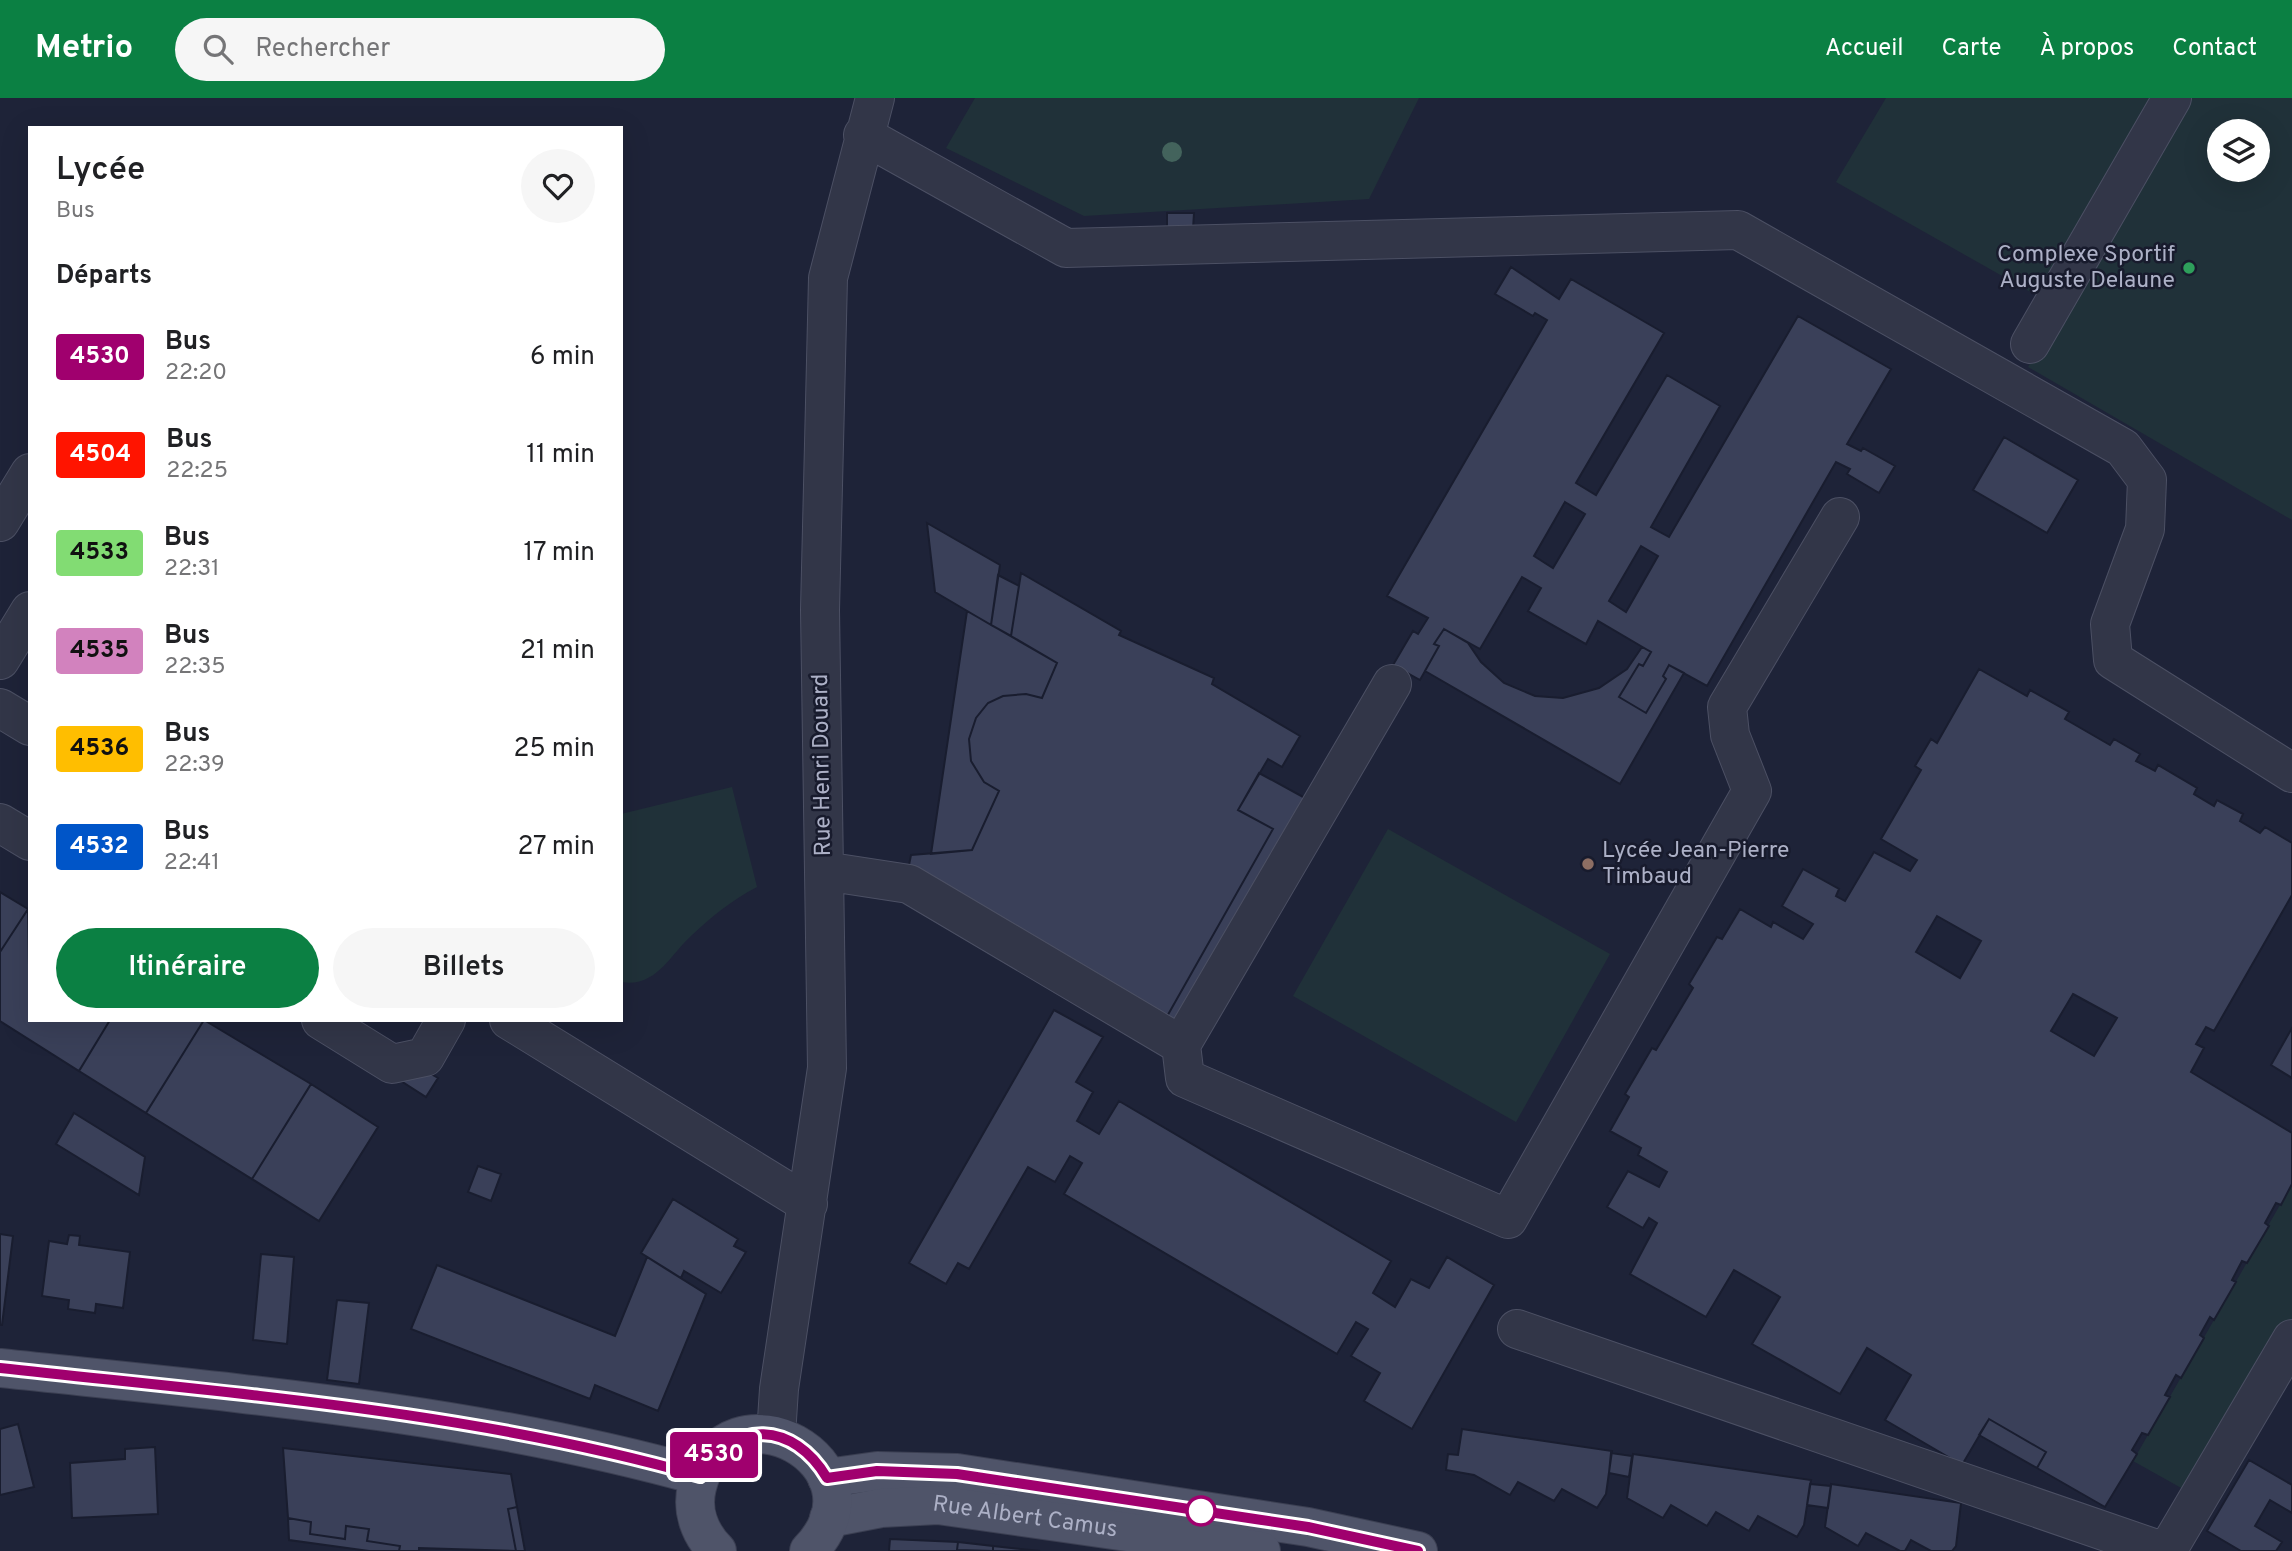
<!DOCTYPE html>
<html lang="fr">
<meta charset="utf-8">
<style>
body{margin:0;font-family:Overpass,sans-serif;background:#f6f6f6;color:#202124;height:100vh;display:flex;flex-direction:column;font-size:26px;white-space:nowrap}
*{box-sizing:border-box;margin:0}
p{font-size:23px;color:#757577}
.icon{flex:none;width:38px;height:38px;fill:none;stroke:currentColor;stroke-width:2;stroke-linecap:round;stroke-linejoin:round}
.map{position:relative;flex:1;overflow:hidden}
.panel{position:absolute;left:28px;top:28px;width:595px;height:896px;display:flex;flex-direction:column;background:#fff;border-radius:0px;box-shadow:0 7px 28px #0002}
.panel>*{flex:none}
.badge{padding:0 14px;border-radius:5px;font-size:24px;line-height:46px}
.fabs{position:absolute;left:2207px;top:21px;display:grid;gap:14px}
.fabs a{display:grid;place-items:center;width:63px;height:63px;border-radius:50%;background:#fff;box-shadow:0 7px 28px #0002;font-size:35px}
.map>.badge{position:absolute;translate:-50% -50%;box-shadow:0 0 0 4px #fff}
h2{padding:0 28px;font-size:26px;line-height:63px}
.round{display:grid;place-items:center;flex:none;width:74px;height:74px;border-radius:37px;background:#f6f6f6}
.head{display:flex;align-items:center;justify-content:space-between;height:119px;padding:0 28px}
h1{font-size:33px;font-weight:600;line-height:52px}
.cta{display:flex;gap:14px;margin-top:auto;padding:14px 28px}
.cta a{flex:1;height:80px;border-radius:42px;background:#0b8043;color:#fff;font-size:28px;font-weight:600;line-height:80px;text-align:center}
.cta a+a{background:#f6f6f6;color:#202124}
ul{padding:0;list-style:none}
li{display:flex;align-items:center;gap:21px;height:98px;padding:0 28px}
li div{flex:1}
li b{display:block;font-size:26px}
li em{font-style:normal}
li .badge{min-width:77px;font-weight:700;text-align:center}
header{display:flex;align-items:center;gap:42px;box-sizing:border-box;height:98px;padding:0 35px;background:#0b8043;color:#fff}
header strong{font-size:33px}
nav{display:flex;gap:38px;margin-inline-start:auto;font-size:24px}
.search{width:490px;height:63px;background:#f6f6f6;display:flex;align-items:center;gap:18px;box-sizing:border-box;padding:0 24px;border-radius:38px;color:#757577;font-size:26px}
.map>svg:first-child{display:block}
.green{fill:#203139;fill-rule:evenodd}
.building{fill:#3a4059;stroke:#191d2f;stroke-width:2;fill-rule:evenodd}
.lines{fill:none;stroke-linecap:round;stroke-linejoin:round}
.minor-casing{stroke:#4c5064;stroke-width:40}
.major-casing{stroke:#3b3f52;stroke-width:40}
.minor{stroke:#323648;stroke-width:38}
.major{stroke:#4f5469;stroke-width:38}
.tree{fill:#43635c}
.line-casing{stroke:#fff;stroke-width:16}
.line{stroke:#a0006e;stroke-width:10}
.leisure-dot{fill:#2e9e5b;stroke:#181b2d;stroke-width:2.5}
.education-dot{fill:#8d6e63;stroke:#181b2d;stroke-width:2.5}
.stop-dot{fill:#fff;stroke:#a0006e;stroke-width:3.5}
.labels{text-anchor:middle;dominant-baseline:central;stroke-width:5;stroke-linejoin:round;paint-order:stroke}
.poi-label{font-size:23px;fill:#acb0c6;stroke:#181b2d;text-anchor:end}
.street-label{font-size:23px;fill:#acb0c6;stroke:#181b2d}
</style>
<header>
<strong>Metrio</strong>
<div class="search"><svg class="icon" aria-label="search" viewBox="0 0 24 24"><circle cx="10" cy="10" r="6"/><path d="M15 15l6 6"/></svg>Rechercher</div>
<nav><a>Accueil</a><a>Carte</a><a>À propos</a><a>Contact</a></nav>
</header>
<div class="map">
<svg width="2292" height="1453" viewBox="0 0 2292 1453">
<rect width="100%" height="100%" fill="#1e2338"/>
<path class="green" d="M975,0H1419L1369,101L1084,118L946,50Z
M1886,0H2159L2050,205L1836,84Z
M2187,0H2292V422L2028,269ZM2219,33H2258V72H2219Z
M732,689L757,789C732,802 711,819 691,838C670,857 656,890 621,884V716Z
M1388,731L1610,856L1516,1024L1293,898Z
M2292,1086V1223L2192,1396L2133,1363Z"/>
<path class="building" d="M1167,115H1194L1193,131H1167Z
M1511,169L1559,201L1571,181L1664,235L1576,385L1596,397L1667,277L1720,308L1651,429L1669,439L1798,218L1891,271L1847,346L1861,353L1863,350L1895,368L1879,395L1847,376L1850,371L1836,364L1707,588L1669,567L1663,578L1666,581L1646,615L1619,599L1639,566L1643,568L1651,554L1598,523L1586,546L1528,513L1541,490L1522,479L1480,551L1444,531L1434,546L1439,548L1420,582L1393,567L1413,533L1418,536L1428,520L1387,498L1547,222L1535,215L1533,218L1495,196ZM1565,404L1585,416L1553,470L1534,458ZM1641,448L1658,458L1626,514L1609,503Z
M2004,339L2078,382L2047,435L1973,392Z
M927,425L1000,467L991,527L935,494Z
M1021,475L1121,533L1119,537L1214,580L1212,586L1300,638L1282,669L1268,661L1238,712L1273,731L1165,922L908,772L911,757L972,752L999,693L984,684L971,663L969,641L976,620L988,605L1003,598L1026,596L1042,600L1057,565L1011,538Z
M998,477L1019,488L1011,538L991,527Z
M967,513L1057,565L1042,600L1026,596L1003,598L988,605L976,620L969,641L971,663L984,684L999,693L972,752L931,756Z
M1444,531L1468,545L1481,564L1504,585L1535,598L1563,600L1599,590L1627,571L1642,549L1651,554L1643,568L1639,566L1619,599L1646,615L1666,581L1663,578L1669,567L1684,575L1620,686L1425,573L1439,548L1434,546Z
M1979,571L2027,598L2030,592L2069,614L2065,621L2110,647L2114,641L2140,656L2136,663L2155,673L2158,667L2197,690L2194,696L2214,708L2217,702L2243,716L2240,723L2260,735L2265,729L2292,745V797L2214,933L2206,929L2196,946L2204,950L2191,974L2292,1035V1086L2281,1107L2276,1105L2265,1125L2269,1128L2247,1165L2242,1163L2232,1182L2236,1184L2214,1222L2210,1219L2200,1237L2204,1240L2181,1280L2176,1277L2165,1297L2170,1299L2148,1337L2142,1335L2132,1352L2137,1356L2105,1409L2037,1370L2046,1354L1989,1321L1962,1367L1885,1322L1911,1277L1867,1250L1840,1296L1752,1246L1780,1199L1734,1172L1706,1219L1630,1176L1657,1125L1649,1120L1643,1130L1607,1109L1628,1073L1659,1089L1667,1074L1638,1057L1641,1050L1610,1033L1629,999L1625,996L1652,950L1656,952L1693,890L1689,886L1717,839L1722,841L1740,811L1771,829L1773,824L1803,841L1813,826L1782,808L1803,771L1839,791L1836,798L1845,803L1874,754L1910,773L1917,762L1881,741L1921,672L1915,668L1931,641L1937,645ZM1937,818L1981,843L1960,880L1916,854ZM2073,896L2117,920L2094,958L2051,933Z
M1259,675L1305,700L1176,929L1165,922L1273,731L1238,712Z
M0,794L28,811L0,854Z
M28,811L30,922H110L79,973L0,923V854Z
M1054,912L1103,939L1076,984L1093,994L1077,1023L1099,1036L1119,1003L1391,1163L1373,1195L1395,1209L1411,1181L1429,1190L1447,1159L1494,1187L1412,1331L1364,1303L1380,1275L1351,1258L1368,1231L1356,1224L1337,1256L1064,1096L1082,1065L1070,1058L1055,1084L1028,1069L969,1171L958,1165L946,1186L909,1165Z
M110,922H204L146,1015L79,973Z
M204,922L311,986L252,1081L146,1015Z
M2292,930V980L2271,967Z
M412,965L438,980L426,999L401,983Z
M311,986L378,1029L319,1123L252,1081Z
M74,1015L145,1059L139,1097L56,1046Z
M478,1068L501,1076L491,1103L468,1094Z
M673,1101L738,1141L734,1148L746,1154L721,1195L684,1173L681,1180L641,1155Z
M0,1136L13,1138L2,1227H0Z
M69,1137L80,1138L79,1147L130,1154L123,1210L96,1206L95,1215L68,1211L69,1202L42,1198L49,1143L67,1146Z
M261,1156L294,1159L287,1246L253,1242Z
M647,1159L706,1196L658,1313L595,1287L590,1301L411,1231L437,1167L615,1238Z
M337,1202L369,1205L359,1286L327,1282Z
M1989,1321L2046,1354L2037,1370L1979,1337Z
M18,1326L34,1389L0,1397V1331Z
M1462,1331L1612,1353L1606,1396L1597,1410L1562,1391L1554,1403L1518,1384L1510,1397L1474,1377L1446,1372L1448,1356L1458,1357Z
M155,1349L158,1416L72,1420L70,1365L125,1361V1351Z
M283,1350L511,1376L517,1409L508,1411L516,1453L419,1450V1453H399L400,1448L367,1443L369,1431L346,1428L345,1441L310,1436L311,1424L288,1420Z
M1611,1355L1632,1358L1629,1379L1609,1375Z
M1633,1356L1811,1382L1804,1427L1797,1439L1758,1418L1749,1433L1716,1414L1707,1428L1671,1407L1663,1420L1627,1400Z
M2249,1362L2292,1387V1415L2270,1402L2255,1428L2282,1444L2276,1453H2241L2207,1433Z
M1810,1386L1831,1388L1828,1410L1807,1407Z
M1831,1386L1961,1405L1956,1448L1952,1453H1931L1911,1442L1905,1453H1900L1866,1435L1858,1448L1825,1429Z
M517,1409L525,1453H516L508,1411Z
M288,1420L311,1424L310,1436L345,1441L346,1428L369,1431L367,1443L400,1448L399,1453H369L289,1442Z
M890,1441L958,1444L957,1452L964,1453H889Z
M958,1444L993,1448V1453L957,1452Z
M993,1448L1040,1453H993Z"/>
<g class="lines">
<g class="minor-casing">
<path id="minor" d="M863,37L1066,150L1738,132L2123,350L2147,382L2145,431L2110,526L2113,562L2292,675
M2030,246L2172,0
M0,424L30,375
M0,562L30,513
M0,610L30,628
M0,725L30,743
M824,773L909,786L1181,947L1392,586
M321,922L392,966L425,959L446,922
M509,922L808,1106
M1181,947L1185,980L1508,1121L1752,693L1730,637L1727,609L1840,419
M1517,1231L2162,1453
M776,1337L779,1291L827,970L820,512L828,180L875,0
M2167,1453L2292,1241"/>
</g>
<g class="major-casing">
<g id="major">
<path d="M0,1270C235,1295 471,1314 700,1378"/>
<path d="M827,1380L877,1373L957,1375L1308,1429L1418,1453"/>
<path id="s1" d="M829,1420L881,1410L938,1407L1261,1453"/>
<path d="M717,1453C700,1436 691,1413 697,1389C725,1276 893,1366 809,1453"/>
</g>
</g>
<use href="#minor" class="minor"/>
<use href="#major" class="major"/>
</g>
<circle class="tree" cx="1172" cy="54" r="10"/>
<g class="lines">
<g class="line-casing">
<path id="line" d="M0,1270C235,1296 471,1313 700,1378C733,1320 794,1324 827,1380L877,1373L957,1376L1308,1429L1418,1453"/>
</g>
<use href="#line" class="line"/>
</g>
<circle class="leisure-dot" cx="2189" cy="170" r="7"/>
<circle class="education-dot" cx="1588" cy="766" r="7"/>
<circle class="stop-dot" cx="1201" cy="1413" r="14"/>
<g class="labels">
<g class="poi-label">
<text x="2175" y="157">Complexe Sportif<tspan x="2175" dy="26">Auguste Delaune</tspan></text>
<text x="1602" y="753" text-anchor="start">Lycée Jean-Pierre<tspan x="1602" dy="26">Timbaud</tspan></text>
</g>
<g class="street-label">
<text transform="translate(823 667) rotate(-91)">Rue Henri Douard</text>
<text stroke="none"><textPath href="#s1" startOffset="198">Rue Albert Camus</textPath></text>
</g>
</g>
</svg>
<div class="fabs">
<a><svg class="icon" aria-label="layers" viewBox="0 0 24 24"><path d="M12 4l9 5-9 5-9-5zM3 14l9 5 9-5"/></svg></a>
</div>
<b class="badge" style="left:714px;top:1357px;background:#a0006e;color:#fff">4530</b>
<section class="panel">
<div class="head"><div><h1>Lycée</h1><p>Bus</p></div><a class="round"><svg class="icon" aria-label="heart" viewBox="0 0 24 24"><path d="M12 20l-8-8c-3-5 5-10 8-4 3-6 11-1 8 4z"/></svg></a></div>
<h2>Départs</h2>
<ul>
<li><span class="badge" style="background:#a0006e;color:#fff">4530</span><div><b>Bus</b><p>22:20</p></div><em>6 min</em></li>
<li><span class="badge" style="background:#ff1400;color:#fff">4504</span><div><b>Bus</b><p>22:25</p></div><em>11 min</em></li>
<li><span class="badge" style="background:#82dc73;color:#111">4533</span><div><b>Bus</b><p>22:31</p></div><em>17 min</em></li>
<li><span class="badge" style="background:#d282be;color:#111">4535</span><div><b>Bus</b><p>22:35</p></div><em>21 min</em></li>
<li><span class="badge" style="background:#ffbe00;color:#111">4536</span><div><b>Bus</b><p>22:39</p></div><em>25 min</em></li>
<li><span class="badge" style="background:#0055c8;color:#fff">4532</span><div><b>Bus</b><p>22:41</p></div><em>27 min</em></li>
</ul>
<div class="cta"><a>Itinéraire</a><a>Billets</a></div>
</section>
</div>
